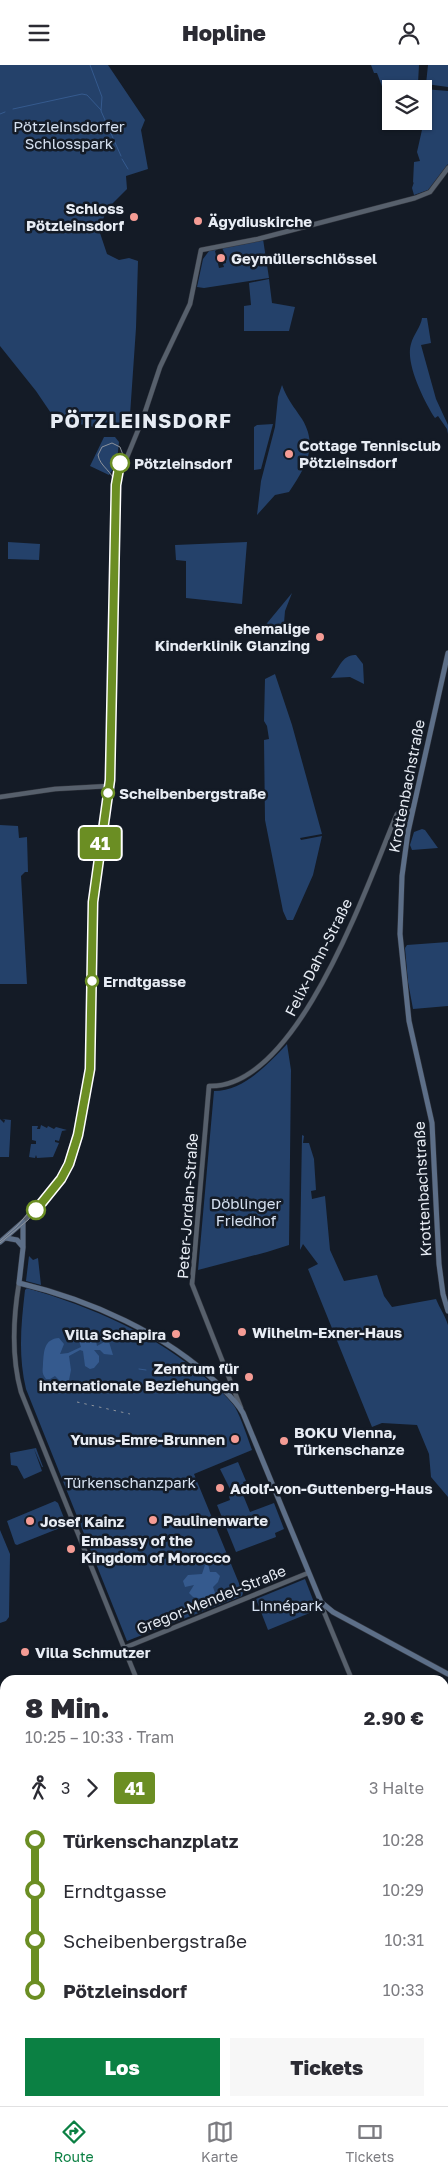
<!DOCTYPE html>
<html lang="de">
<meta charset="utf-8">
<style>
body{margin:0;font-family:"Golos Text",sans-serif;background:#f7f7f7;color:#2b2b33;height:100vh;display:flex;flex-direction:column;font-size:19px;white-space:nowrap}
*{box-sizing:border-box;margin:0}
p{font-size:16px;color:#7c7c81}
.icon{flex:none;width:28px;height:28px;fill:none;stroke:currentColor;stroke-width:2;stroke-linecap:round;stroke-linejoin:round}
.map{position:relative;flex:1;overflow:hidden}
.panel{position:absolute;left:0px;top:1610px;width:449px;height:431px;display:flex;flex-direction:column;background:#fff;border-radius:15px 15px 0 0;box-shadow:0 1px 4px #0004}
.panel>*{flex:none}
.badge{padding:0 10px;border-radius:4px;font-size:18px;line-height:32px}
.fabs{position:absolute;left:382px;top:15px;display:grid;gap:10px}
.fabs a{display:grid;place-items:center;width:50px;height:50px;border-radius:0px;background:#fff;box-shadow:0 1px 4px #0004;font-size:25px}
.map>.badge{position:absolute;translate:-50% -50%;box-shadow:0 0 0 2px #fff}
.legs{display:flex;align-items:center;gap:8px;height:55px;padding:0 25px;font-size:16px}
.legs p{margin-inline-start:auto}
.overview{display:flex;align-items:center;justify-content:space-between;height:85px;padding:0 25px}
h1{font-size:28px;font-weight:800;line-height:38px}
.primary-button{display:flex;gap:10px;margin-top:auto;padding:10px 25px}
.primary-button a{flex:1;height:58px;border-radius:0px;background:#0b8043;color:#fff;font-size:20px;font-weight:800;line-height:58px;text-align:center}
.primary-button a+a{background:#f7f7f7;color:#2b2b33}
ul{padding:0 25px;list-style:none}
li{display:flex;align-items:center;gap:18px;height:50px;font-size:19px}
li i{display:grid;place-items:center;width:8px;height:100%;margin:0 6px;background:currentColor}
li i::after{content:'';width:12px;height:12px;margin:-6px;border:4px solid;border-radius:50%;background:#fff}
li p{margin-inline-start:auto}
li:first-child i{background:linear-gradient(#0000 50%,currentColor 0)}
li:last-child i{background:linear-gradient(currentColor 50%,#0000 0)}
header{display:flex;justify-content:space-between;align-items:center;height:65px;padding:0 25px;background:#fff;font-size:22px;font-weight:800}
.dock{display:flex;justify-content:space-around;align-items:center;height:70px;border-top:1px solid #e1e1e2;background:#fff;font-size:14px;color:#7c7c81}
.dock a{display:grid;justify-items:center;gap:2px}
.dock .current{color:#0b8043}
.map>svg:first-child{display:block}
.green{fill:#24416a}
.water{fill:#355a8e}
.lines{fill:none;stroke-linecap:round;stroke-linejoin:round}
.stream{stroke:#355a8e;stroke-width:1}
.tertiary-casing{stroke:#30343d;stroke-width:5.5}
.secondary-casing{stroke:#30343d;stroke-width:6}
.tertiary{stroke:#57606c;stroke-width:4.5}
.secondary{stroke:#5d6f88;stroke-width:5}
.tram{stroke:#8d939c;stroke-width:1}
.rail{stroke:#8d939c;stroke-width:1;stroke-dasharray:2.5 5;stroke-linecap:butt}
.line-1-casing{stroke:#fff;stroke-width:11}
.line-1{stroke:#6b8e23;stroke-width:8}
.poi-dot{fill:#f59c95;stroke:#141b26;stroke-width:2}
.stop-1-dot{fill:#fff;stroke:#6b8e23;stroke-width:2.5}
.labels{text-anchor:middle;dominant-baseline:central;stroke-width:5;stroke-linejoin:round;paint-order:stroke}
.park-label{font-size:15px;fill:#d6e1f1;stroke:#141b26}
.poi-label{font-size:15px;font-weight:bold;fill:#e7ecf4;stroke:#141b26;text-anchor:start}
.stop-label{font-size:15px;font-weight:bold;fill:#e7ecf4;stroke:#141b26;text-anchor:start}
.street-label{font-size:15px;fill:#e7ecf4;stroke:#141b26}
.district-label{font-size:20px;font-weight:bold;letter-spacing:1px;fill:#e7ecf4;stroke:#141b26}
</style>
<header><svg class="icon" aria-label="menu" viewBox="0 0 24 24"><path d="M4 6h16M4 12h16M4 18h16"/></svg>Hopline<svg class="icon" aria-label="person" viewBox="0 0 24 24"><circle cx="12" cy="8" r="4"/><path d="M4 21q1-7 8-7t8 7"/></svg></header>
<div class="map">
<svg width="448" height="2041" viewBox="0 0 448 2041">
<rect width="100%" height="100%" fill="#141b26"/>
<path class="green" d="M0,0H108L145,55L141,65L148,104L126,111L127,124L107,144L99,165L107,189L119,195L129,193L138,196L136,263L130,350L134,353L128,361L130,362L129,365H109L55,354L36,326L0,281Z
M371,0H419L418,18L393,21L391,30L386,32L377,8H374Z
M428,0H448V22L426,19Z
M424,24L448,26V99L428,125L414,130L412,123L414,117L413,118L414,97L420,96L417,87L424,56Z
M263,174L269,213L204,223L197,222L203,194L209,186L218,184L215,186L219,203L224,202L223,199L226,198V191L222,183Z
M269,214L272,238L295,242L289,266H244V241L251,240L249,218Z
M422,253H427L431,278L421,280L436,334L448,360V369L447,364L438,351L435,353C424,336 405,298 411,279C413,270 421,262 422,253Z
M282,320C287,334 294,342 302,354C319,382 305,403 289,427L275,430L257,450L261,416L275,362L278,332Z
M273,359L261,404L254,405V362L257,360Z
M104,372H115L119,377C117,392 119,397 109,410L90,401Z
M8,477L40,479L39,495L8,494Z
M247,477L242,539L186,533V496L176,495L175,480Z
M292,528L285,546L283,570L277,565L263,563Z
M356,590L363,599L364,619L350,612L331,613C339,604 342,589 356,590Z
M275,609L292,660L322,769L300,773L301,775L322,771L313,810L293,855H287L283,846L265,755L264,675L269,674L267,661L264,656L265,614Z
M0,760L18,761L19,773L27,772L28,807H25L21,811L27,919H0Z
M422,764L425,765L438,783L412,785L410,780L414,767Z
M448,877V941L413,944L408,917L405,883L407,880Z
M287,979L291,1005L289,1180L267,1187L198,1205L214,1026C244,1026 268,999 287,979Z
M0,1054L4,1058L5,1055L2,1054L11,1055L9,1092H0Z
M41,1060L47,1063L48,1061L54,1064L56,1062L67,1065L62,1066L59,1076L55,1075V1077L59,1078L53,1092L37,1093L36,1090L35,1093L29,1092L31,1079H36V1076L32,1075V1061H38L37,1064H40Z
M302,1070L304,1071L303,1078H309L314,1094L316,1125L311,1126L312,1134L325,1131L330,1185L344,1216L377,1210L384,1231L392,1242L436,1234C440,1244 445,1250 448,1260V1432L431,1412L429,1389L417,1360L382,1358L372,1362L308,1204L318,1199L303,1179L300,1185Z
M29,1191L33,1195L38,1193L41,1220L26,1216Z
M27,1223C92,1242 157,1270 208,1315C217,1323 228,1332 235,1342C242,1355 247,1371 252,1385L194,1409L243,1528L242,1531L127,1576L26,1324C18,1290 21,1260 25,1225Z
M36,1383L43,1402H42L34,1384L42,1406L24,1414L17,1401L11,1400L10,1388Z
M238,1397L246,1416L243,1417L244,1420L241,1422V1425L250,1447L274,1438L284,1464L275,1468L276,1472L236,1487L217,1440L230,1435L228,1428L231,1426L220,1404Z
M55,1436L58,1438L66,1458L65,1461L17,1480L15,1479L7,1456Z
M0,1465L10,1489L9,1552L6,1556L0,1558Z
M305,1514L317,1545L268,1565L256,1534Z
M113,2036H302L304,2041H114Z"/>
<path class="water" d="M80,1268L95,1271L97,1281L106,1276L109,1277L113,1290L104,1289L100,1285H94L99,1291V1297L94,1303L90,1304L85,1301L83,1286L80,1285L69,1291L71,1305L69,1315L62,1318L55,1311L50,1314H46C41,1308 43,1305 43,1298C44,1286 44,1274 59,1273L64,1279L60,1289L68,1288L81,1282L78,1273Z
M208,1499L210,1507H216L220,1511L218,1517L213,1522L215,1528L208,1535L193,1532L189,1528L194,1520L185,1522L183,1516L188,1510L202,1509L205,1500Z"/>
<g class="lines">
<path class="stream" d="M90,0L102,32L101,46L121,91
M13,44L82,29L87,30L101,45
M0,49L5,47
M122,94L128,104
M139,1304L146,1305
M158,1304L162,1302
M205,1494L206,1500"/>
<g class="tertiary-casing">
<path id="tertiary" d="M0,732L55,724L109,721
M23,1157L62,1111L68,1101L77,1072L89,1006L92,840L109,717L116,419L143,353L160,302L190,239L201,185L258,174L415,133L430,127L448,103
M19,1218C13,1254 11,1291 21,1327L137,1615
M241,1343L192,1219L209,1021C299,1024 368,816 397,749L403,744L411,745
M319,1535L352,1615
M124,1583L308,1508
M444,1841L448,1852
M0,1936L5,1937
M444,1949L448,1947
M19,2036L20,2041
M72,2036V2041"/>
</g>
<g class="secondary-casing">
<path id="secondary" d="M448,588L408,767L402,811L400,869L409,956L432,1058L439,1199L443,1229L448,1246
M23,1157V1183L19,1218C90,1235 165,1268 218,1319C227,1328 237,1337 243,1348L321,1537L333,1547L448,1609
M6,1173L17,1175L23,1182
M0,1177L23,1157
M444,1965L448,1958
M393,2041L397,2036"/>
</g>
<use href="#tertiary" class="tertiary"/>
<use href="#secondary" class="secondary"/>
<path class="tram" d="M0,1176L17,1161L66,1104L75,1076L88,1008L91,843L108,717L115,419C113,406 100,402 98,390L102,382L112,378L120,382L123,390L116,417L110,715L93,837L89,1009L78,1070L65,1108L28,1155L0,1178
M444,1966L448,1959
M392,2041L396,2036"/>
<path class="rail" d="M77,1337L130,1349"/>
</g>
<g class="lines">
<g class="line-1-casing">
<path id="line-1" d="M36,1145L61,1114L69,1099L78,1070L90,1004L93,837L110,715L116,420L120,398"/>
</g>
<use href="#line-1" class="line-1"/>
</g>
<g class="poi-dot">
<circle cx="134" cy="152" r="5"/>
<circle cx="198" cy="156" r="5"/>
<circle cx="221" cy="193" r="5"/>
<circle cx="289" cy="389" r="5"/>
<circle cx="320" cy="572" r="5"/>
<circle cx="242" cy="1267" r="5"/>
<circle cx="176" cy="1269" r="5"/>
<circle cx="249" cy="1312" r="5"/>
<circle cx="235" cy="1374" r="5"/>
<circle cx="284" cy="1376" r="5"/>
<circle cx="220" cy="1423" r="5"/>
<circle cx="153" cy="1455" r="5"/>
<circle cx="30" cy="1456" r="5"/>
<circle cx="71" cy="1484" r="5"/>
<circle cx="25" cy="1587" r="5"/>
</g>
<g class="stop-1-dot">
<circle cx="120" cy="398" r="9"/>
<circle cx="108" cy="728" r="6"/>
<circle cx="92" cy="916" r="6"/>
<circle cx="36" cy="1145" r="9"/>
</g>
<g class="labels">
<g class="park-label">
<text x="69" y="61">Pötzleinsdorfer<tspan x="69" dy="17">Schlosspark</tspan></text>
<text x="246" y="1138">Döblinger<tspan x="246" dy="17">Friedhof</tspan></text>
<text x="130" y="1417">Türkenschanzpark</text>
<text x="287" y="1540">Linnépark</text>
</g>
<g class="poi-label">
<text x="124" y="143" text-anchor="end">Schloss<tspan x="124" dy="17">Pötzleinsdorf</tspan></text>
<text x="208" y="156">Ägydiuskirche</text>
<text x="231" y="193">Geymüllerschlössel</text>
<text x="299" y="380">Cottage Tennisclub<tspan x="299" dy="17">Pötzleinsdorf</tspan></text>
<text x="310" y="563" text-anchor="end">ehemalige<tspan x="310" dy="17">Kinderklinik Glanzing</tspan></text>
<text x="252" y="1267">Wilhelm-Exner-Haus</text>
<text x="166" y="1269" text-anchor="end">Villa Schapira</text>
<text x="239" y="1303" text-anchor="end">Zentrum für<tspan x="239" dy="17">internationale Beziehungen</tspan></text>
<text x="294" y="1367">BOKU Vienna,<tspan x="294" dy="17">Türkenschanze</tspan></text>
<text x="225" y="1374" text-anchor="end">Yunus-Emre-Brunnen</text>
<text x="230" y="1423">Adolf-von-Guttenberg-Haus</text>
<text x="163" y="1455">Paulinenwarte</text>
<text x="40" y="1456">Josef Kainz</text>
<text x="81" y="1475">Embassy of the<tspan x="81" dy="17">Kingdom of Morocco</tspan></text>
<text x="35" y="1587">Villa Schmutzer</text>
</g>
<g class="stop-label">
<text x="134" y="398">Pötzleinsdorf</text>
<text x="119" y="728">Scheibenbergstraße</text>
<text x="103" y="916">Erndtgasse</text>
</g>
<g class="street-label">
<text transform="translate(406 721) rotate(-79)">Krottenbachstraße</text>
<text transform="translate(318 892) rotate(-63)">Felix-Dahn-Straße</text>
<text transform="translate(422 1124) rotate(-93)">Krottenbachstraße</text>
<text transform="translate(187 1141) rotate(-86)">Peter-Jordan-Straße</text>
<text transform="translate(211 1534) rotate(-22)">Gregor-Mendel-Straße</text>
</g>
<g class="district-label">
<text x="141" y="355">PÖTZLEINSDORF</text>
</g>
</g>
</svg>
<div class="fabs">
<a><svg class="icon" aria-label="layers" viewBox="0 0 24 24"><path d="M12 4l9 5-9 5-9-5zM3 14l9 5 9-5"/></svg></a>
</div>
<b class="badge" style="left:100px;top:778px;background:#6b8e23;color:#fff">41</b>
<section class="panel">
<div class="overview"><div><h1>8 Min.</h1><p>10:25 – 10:33 · Tram</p></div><b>2.90 €</b></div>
<div class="legs"><svg class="icon" aria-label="walk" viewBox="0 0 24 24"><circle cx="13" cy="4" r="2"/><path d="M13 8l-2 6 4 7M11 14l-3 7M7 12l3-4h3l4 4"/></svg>3<svg class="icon" aria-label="forward" viewBox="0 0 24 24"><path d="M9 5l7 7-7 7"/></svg><b class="badge" style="background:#6b8e23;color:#fff">41</b><p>3 Halte</p></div>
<ul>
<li><i style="color:#6b8e23"></i><b>Türkenschanzplatz</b><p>10:28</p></li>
<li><i style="color:#6b8e23"></i><span>Erndtgasse</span><p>10:29</p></li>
<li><i style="color:#6b8e23"></i><span>Scheibenbergstraße</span><p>10:31</p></li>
<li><i style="color:#6b8e23"></i><b>Pötzleinsdorf</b><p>10:33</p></li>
</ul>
<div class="primary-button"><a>Los</a><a>Tickets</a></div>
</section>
</div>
<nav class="dock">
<a class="current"><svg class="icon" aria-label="directions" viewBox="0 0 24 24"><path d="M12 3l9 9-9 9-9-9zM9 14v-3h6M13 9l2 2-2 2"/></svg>Route</a>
<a><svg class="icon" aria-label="map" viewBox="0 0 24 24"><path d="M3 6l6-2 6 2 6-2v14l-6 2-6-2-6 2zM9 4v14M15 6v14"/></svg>Karte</a>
<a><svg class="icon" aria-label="tickets" viewBox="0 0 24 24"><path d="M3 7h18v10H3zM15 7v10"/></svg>Tickets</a>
</nav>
